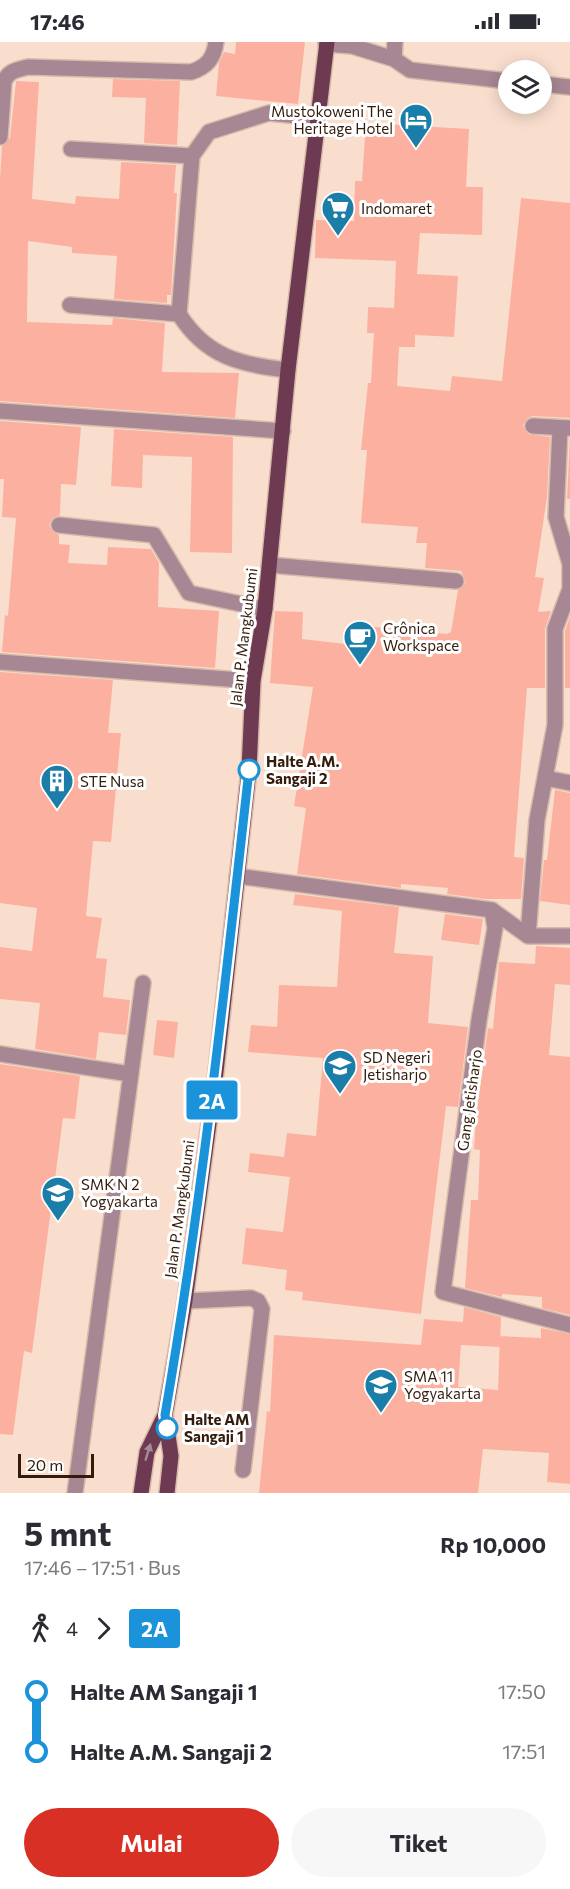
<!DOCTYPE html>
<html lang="id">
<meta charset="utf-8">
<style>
body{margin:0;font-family:Commissioner,sans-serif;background:#f7f7f7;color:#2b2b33;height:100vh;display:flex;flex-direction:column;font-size:22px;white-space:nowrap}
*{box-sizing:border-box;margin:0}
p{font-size:20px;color:#7c7c81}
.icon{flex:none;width:33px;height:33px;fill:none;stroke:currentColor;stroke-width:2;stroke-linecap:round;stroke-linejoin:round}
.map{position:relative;height:1451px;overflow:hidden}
.sheet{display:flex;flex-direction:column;background:#fff;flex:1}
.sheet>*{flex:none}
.badge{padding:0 12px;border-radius:4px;font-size:21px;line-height:39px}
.tools{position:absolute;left:498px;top:18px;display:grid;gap:12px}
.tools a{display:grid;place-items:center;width:54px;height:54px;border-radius:50%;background:#fff;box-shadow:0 3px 15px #0003;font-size:30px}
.scale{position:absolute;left:18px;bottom:15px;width:76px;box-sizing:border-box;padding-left:6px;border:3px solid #341c0c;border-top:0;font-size:16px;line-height:21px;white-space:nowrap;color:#341c0c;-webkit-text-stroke:4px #fff;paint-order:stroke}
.map>.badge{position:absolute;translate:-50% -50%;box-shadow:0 0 0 3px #fff}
.legs{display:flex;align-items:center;gap:9px;height:66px;padding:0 24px;font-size:20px}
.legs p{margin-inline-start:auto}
.summary{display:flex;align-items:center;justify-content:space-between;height:102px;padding:0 24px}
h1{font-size:33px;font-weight:700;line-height:45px}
.cta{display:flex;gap:12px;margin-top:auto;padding:12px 24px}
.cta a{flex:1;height:69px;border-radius:36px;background:#d93025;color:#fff;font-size:24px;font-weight:700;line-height:69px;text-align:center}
.cta a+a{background:#f7f7f7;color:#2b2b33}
ul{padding:0 24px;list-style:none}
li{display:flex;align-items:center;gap:21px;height:60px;font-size:22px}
li i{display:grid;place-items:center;width:9px;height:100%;margin:0 8px;background:currentColor}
li i::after{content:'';width:15px;height:15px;margin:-8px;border:4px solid;border-radius:50%;background:#fff}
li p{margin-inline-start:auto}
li:first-child i{background:linear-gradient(#0000 50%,currentColor 0)}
li:last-child i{background:linear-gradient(currentColor 50%,#0000 0)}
.status{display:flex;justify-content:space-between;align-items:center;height:42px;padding:0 30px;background:#fff;direction:ltr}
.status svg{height:16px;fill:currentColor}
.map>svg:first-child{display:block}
.building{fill:#fcb1a0}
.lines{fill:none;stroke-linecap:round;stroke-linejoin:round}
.minor-casing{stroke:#d6bbab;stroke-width:18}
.major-casing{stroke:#d6bbab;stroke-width:18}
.minor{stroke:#a68793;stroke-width:15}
.major{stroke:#6e3a51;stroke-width:15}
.oneway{fill:#a88997}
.line-1-casing{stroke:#fff;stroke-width:14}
.line-1{stroke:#1a93db;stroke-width:9}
.stop-1-dot{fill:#fff;stroke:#1a93db;stroke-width:3}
.labels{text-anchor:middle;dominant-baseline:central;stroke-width:6;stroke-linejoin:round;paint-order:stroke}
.poi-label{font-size:15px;fill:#341c0c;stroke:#fff;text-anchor:start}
.street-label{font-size:15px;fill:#341c0c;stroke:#fff}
.stop-label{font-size:15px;font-weight:bold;fill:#341c0c;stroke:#fff;text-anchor:start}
</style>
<div class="status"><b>17:46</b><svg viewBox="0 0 49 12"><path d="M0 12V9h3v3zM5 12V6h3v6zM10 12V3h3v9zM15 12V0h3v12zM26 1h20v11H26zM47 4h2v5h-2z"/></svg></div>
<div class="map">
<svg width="570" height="1451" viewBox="0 0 570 1451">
<rect width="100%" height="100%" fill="#f9dece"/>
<path class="building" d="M236,0H305L298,62L216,54L219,21L224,10L235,12Z
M113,37L180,39L177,103L144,101L146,56L112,55Z
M16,39L39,40L32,157L75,162L76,154L119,157L121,120L176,123L174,151H177L171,253H167V261L114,257L117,214L72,211V205L28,199L27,280L112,283L113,276L165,281L162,330L239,331L235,376L0,359V137L2,104L10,96Z
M366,81L469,87L466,145H483L482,193L420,191L417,232L458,234L454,295L415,293V305H399L397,344L450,349L452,334L502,339L521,156L570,161V376L533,374L528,376L523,383L528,392L550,395L547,455L535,535L544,536L538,570L551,569L545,587V646H527L514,815L524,816L521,857H485L447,852L448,846L401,842V846L297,832L306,766L294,764L313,645L270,641L275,569L303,570L302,597L354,603L356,583L447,592L451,590L458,548L466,540L461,529L425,526L427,501H416L418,485L361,481L367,408H361L368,341H371L374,291H367L368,265L394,266L396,219L315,216L316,178L354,179L355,139H362Z
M0,379L81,385L76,443L61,442L60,473L52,477L49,483L53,490L59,493V502L70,503L68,521L107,523L108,505L151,507L159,521L158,565L219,569L215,626L2,610L5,573L8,574L16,476L2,475L4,437H0Z
M114,387L233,395L232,511L190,510L192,415L143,413L142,446L111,444Z
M570,395V457H567Z
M570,575V646H565V589Z
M0,630L113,638L108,691H121L111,800L93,799L86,874L102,876L96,916L107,917L103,955L130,958L126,993L99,990L96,1017L35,1007L40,961L0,957V905L32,909L37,866L0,861Z
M555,748L570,751V863L540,859L544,818H547Z
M295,852L399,865L394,911L433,914L428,981L468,985L458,1065L446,1064L421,1272L302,1258L303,1250L285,1248L287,1228L242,1222L246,1186L283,1190L290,1135L248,1130L250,1111L284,1115L287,1091L316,1094L323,1016L248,1010L251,983L277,985L279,943L337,945L342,869L293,863Z
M445,872L483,877L479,903L441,898Z
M536,904L570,906V943L555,942L549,1013L570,1015V1273L542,1266V1255L502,1252V1255L465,1246L471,1158H478L480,1108L474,1107L476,1076L488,986L493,987L499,920L535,922Z
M157,978L178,980L174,1016L153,1013Z
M0,1022L80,1034L75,1077L63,1076L32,1311L24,1309L13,1393L0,1392Z
M464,1265L501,1275L500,1305L461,1303L458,1345L498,1348L500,1294L541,1296V1286L570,1292V1442L547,1440L549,1411L483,1407L478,1451H259L267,1369L270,1370L274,1293L421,1303L424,1277L463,1280Z"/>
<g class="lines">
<g class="minor-casing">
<path id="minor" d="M326,2L352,4L394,17L410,28L508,39
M394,17L395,0
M542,42L570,45
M0,95L4,40C8,29 16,28 28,25L191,30C207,25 214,16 216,0
M71,107L192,114
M70,263L179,272
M288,328C241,323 206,315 179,272L192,114L209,90L269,71L318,76
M0,369L283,389
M533,384L569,386
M59,483L154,493L189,551L265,567
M270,523L456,539
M0,620L253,639
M545,736L570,741
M237,834L492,868L495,886L479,978L443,1250L570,1283
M492,868L528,894H570
M528,894L537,778L555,683V587L570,547V522L556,475L560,386
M0,1012L130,1032
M185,1259L251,1256L258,1259L262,1267L243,1428
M75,1451L143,941"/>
</g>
<g class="major-casing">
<path id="major" d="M165,1373L171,1414L167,1451
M141,1451L147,1410L165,1373L185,1259L216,1030L249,728L253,639L265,567L288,328L327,0"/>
</g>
<use href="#minor" class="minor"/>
<use href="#major" class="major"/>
</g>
<defs><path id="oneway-solid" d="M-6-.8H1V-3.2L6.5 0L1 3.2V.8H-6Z" transform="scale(1.5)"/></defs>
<use class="oneway" href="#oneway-solid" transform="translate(148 1410) rotate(-73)"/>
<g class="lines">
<g class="line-1-casing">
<path id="line-1" d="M167,1386L165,1373C202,1159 225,944 249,728"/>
</g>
<use href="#line-1" class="line-1"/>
</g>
<defs>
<g id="hotel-pin" transform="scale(1.725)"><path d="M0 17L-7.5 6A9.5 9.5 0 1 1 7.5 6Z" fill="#1a7ea9" stroke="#fff"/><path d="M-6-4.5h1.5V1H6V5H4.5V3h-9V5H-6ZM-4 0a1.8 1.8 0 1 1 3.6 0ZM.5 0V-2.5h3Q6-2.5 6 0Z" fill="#fff"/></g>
<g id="supermarket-pin" transform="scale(1.725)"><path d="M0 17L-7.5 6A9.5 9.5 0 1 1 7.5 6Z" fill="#1a7ea9" stroke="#fff"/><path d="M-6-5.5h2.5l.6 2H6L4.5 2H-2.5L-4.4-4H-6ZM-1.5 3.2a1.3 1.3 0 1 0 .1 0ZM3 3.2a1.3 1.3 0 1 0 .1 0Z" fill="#fff"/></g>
<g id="cafe-pin" transform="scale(1.725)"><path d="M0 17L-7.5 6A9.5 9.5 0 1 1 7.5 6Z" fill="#1a7ea9" stroke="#fff"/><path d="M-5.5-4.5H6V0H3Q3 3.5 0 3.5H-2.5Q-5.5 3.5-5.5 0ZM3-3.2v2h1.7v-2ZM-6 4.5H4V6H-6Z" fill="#fff"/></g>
<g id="building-pin" transform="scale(1.725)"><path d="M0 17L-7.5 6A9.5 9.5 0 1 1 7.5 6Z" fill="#1a7ea9" stroke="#fff"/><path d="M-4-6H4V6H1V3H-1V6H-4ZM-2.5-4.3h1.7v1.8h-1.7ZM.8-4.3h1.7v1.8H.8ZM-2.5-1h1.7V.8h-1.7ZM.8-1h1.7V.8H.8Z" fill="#fff"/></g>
<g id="school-pin" transform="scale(1.725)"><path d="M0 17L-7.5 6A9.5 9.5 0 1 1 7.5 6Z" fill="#1a7ea9" stroke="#fff"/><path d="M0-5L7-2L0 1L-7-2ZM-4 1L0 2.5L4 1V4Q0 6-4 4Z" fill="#fff"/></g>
</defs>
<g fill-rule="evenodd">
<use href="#hotel-pin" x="416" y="78"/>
<use href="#supermarket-pin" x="338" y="166"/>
<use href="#cafe-pin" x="360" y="595"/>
<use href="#building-pin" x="57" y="739"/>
<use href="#school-pin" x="340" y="1024"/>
<use href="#school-pin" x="58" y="1151"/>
<use href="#school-pin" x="381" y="1343"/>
</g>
<g class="stop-1-dot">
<circle cx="249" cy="728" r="10"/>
<circle cx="167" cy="1386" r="10"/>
</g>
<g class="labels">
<g class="poi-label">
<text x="393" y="69" text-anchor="end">Mustokoweni The<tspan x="393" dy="17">Heritage Hotel</tspan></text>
<text x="361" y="166">Indomaret</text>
<text x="383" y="586">Crônica<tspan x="383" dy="17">Workspace</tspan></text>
<text x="80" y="739">STE Nusa</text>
<text x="363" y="1015">SD Negeri<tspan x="363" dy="17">Jetisharjo</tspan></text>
<text x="81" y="1142">SMK N 2<tspan x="81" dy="17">Yogyakarta</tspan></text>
<text x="404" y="1334">SMA 11<tspan x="404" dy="17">Yogyakarta</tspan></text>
</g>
<g class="street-label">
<text transform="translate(243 595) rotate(-83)">Jalan P. Mangkubumi</text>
<text transform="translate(469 1058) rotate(-82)">Gang Jetisharjo</text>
<text transform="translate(179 1167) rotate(-82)">Jalan P. Mangkubumi</text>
</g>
<g class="stop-label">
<text x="266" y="719">Halte A.M.<tspan x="266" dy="17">Sangaji 2</tspan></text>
<text x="184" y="1377">Halte AM<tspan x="184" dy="17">Sangaji 1</tspan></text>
</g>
</g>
</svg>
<div class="tools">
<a><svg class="icon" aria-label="layers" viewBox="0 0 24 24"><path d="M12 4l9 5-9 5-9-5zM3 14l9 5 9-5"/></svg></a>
</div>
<div class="scale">20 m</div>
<b class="badge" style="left:212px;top:1058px;background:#1a93db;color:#fff">2A</b>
</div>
<section class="sheet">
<div class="summary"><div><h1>5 mnt</h1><p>17:46 – 17:51 · Bus</p></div><b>Rp 10,000</b></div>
<div class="legs"><svg class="icon" aria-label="walk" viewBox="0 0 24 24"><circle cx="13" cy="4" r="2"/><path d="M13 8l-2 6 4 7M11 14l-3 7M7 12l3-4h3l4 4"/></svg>4<svg class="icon" aria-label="forward" viewBox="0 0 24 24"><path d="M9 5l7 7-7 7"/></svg><b class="badge" style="background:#1a93db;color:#fff">2A</b></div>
<ul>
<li><i style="color:#1a93db"></i><b>Halte AM Sangaji 1</b><p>17:50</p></li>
<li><i style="color:#1a93db"></i><b>Halte A.M. Sangaji 2</b><p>17:51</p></li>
</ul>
<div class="cta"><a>Mulai</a><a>Tiket</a></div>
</section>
